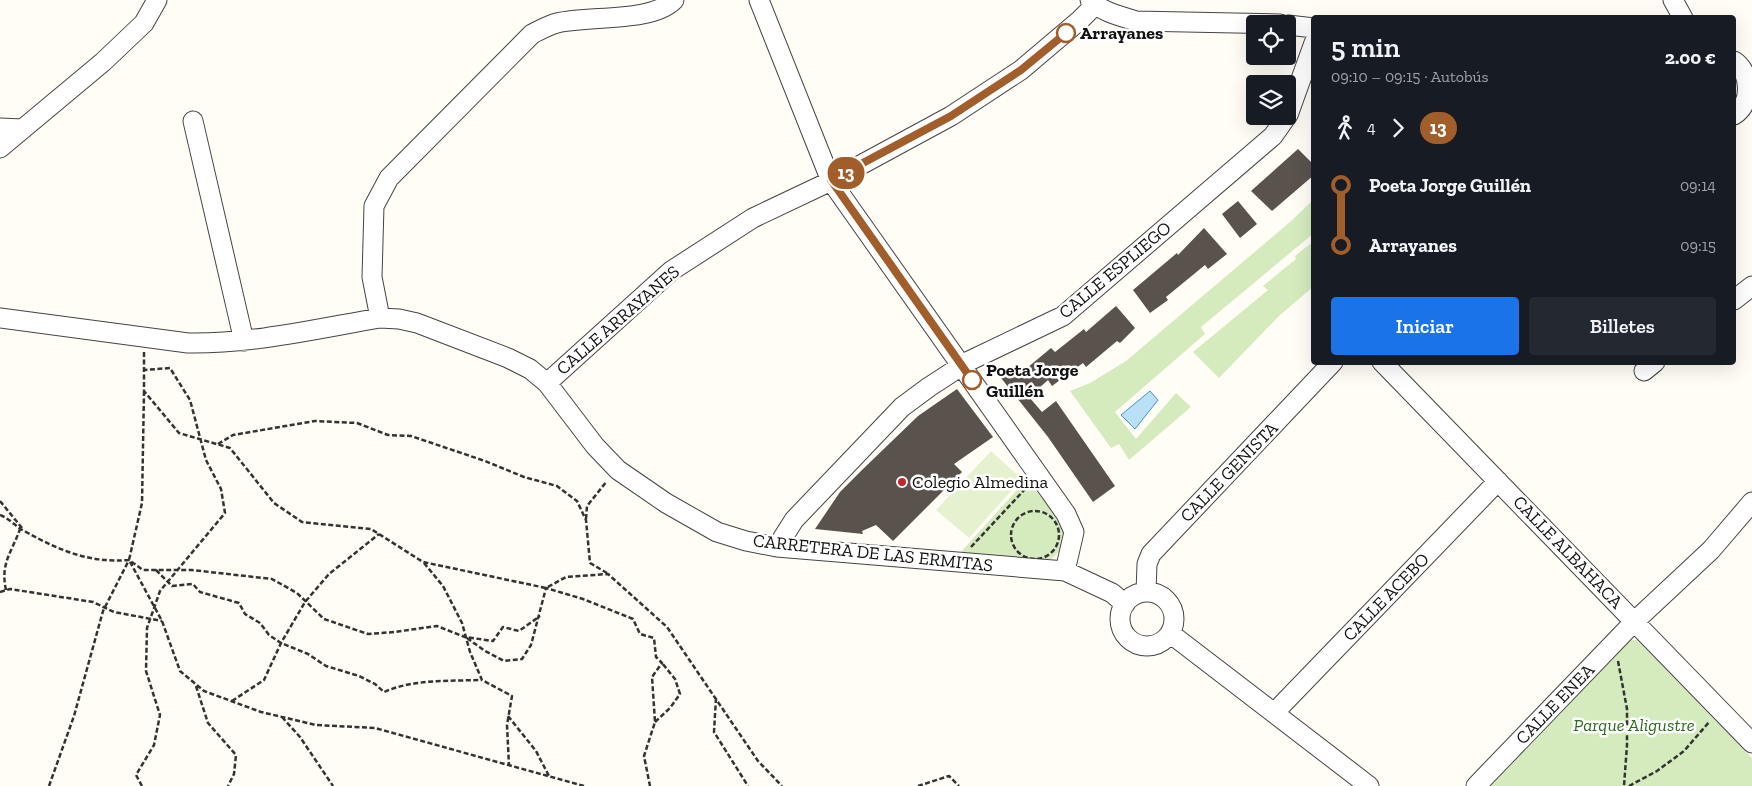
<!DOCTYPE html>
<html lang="es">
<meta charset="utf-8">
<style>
body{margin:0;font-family:"Zilla Slab",serif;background:#242831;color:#f1f3f6;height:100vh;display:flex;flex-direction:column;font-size:19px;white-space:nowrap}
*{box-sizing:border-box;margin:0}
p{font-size:16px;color:#9ea1a6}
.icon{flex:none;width:28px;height:28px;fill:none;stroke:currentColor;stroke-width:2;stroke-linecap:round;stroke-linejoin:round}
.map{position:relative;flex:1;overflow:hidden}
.drawer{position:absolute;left:1311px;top:15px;width:425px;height:350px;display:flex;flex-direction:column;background:#171b24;border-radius:5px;box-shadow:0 5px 20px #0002}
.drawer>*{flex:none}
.badge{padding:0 10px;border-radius:16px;font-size:18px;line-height:32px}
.tools{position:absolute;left:1246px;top:15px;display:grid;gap:10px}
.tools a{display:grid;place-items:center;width:50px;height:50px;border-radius:5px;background:#171b24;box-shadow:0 5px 20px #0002;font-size:25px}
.map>.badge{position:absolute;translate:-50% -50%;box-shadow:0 0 0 2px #fff}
.legs{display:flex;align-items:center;gap:8px;height:55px;padding:0 20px;font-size:16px}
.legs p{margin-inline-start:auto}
.headline{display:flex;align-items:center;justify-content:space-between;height:85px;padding:0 20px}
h1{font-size:28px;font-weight:600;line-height:38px}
.button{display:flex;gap:10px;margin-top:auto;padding:10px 20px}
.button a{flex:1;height:58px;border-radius:5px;background:#1a73e8;color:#fff;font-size:20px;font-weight:600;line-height:58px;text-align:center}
.button a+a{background:#242831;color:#f1f3f6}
ul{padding:0 20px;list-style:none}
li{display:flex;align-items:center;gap:18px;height:60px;font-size:19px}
li i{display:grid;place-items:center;width:8px;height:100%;margin:0 6px;background:currentColor}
li i::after{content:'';width:12px;height:12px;margin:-6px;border:4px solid;border-radius:50%;background:#171b24}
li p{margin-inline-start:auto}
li:first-child i{background:linear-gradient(#0000 50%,currentColor 0)}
li:last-child i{background:linear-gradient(currentColor 50%,#0000 0)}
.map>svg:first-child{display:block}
.green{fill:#d5ebbd}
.pitch{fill:#e6f2cf}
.water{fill:#b9e0f7;stroke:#3f96cf}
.building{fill:#5a524d}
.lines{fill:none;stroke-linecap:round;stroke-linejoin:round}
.minor-casing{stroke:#444;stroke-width:21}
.path{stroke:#333;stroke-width:2.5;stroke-dasharray:5 2.5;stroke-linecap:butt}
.minor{stroke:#fff;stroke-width:19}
.line-1-casing{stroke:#fff;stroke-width:11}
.line-1{stroke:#a25e2a;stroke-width:8}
.stop-1-dot{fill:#fff;stroke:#a25e2a;stroke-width:2.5}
.poi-dot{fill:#c4262e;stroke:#fff;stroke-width:2}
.labels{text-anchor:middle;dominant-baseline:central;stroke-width:5;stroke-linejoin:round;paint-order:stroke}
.stop-label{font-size:18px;font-weight:bold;fill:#111;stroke:#fff;text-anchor:start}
.street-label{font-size:18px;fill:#111;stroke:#fff}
.poi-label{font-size:18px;fill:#111;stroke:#fff;text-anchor:start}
.park-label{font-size:18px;font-style:italic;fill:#2f6b1f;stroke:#fff}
</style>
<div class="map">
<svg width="1752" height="786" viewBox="0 0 1752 786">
<rect width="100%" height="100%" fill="#fffdf5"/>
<path class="green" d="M1314,199V233L1201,327L1205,334L1115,412L1136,439L1176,393L1191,407L1129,460L1119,444L1111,448L1070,391L1090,383L1126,361L1290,222Z
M1314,241V286L1279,316L1219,378L1193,352L1268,290L1263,286L1296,259L1295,256Z
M1026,480C1045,503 1088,538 1047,561L960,553Z
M1631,640H1637L1752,758V786H1491Z"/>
<path class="pitch" d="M991,451L1022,479L969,538L936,510Z"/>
<path class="water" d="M1150,391L1158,400L1135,429L1121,415Z"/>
<path class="building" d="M1298,149L1314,165V175L1272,211L1251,191Z
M1238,201L1257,224L1240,238L1222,214Z
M1204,228L1227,254L1208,269L1205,265L1166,297L1168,300L1150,313L1133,290L1177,253L1178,255Z
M1116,306L1135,328L1120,343L1117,341L1086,367L1083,363L1052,386L1048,380L1029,397L1042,412L1056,401L1115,486L1093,502L1048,437L1001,378L1017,368L1021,373L1051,348L1055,352L1084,329L1086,332Z
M957,389L993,437L954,464L962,472L893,541L876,525L862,531L863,534L815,529L840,492L863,469L918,416Z"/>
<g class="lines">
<g class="minor-casing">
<path id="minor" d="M759,0L831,181L1066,514L1074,532L1065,571
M1090,0C1102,12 1120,16 1136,21L1280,24
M1673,0L1683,18
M1288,25L1314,28
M1734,61C1752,73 1752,104 1734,115
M1288,115L1314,43
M193,121L244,341
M0,128L23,129
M0,148L103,62L144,23L157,0
M1734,300L1752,286
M0,318L188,343C252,344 316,329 380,318L399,319L417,323L508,358L530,369L547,383L595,446L618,470L666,503L717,532L746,541L777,547L1065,571L1112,593L1125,604
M380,318L372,277L374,206L389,178L532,34C540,30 549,25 557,23C589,15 651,23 674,0
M1382,362L1752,743
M1644,371L1655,362
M547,383L671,271L753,218L831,181L951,116L1021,70L1080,20L1095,5
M777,547L794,520L902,407L929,387L969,361L1063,316L1273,136L1287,116
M1120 619a27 27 0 1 1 54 0a27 27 0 1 1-54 0Z
M1146,592L1147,564L1151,554L1333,362
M1171,634L1369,786
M1274,713L1498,481
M1476,786L1635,621L1711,550L1752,502"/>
</g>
<path class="path" d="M144,352V391L179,433L230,448L274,503L302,522L371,529L423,562L546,588L566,577L608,574L667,627L758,761L782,786
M144,391L142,503L129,560L162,621L180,671L204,691L261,712L316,725L375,728L584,786
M218,444L233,435L315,421L357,423L388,435L411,436L485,461L524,477L557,486L577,501L586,520L590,563L607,573
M0,501L22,528
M1011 535a24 24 0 1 1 48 0a24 24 0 1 1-48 0Z
M0,515C10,519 16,527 26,532C61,551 89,563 129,560L143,570H192L272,579L297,593L324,619L368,634L394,632L437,626L465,637L493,641L503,627L519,631L540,616
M586,519L587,506L607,481
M971,547L1027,487
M424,563L443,586L462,623L470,652L482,680L512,696L507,725L509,766
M156,570L172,586L193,584L200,592L239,603L245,614L260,623L269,635L281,643L308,654L326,666L359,676L375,684L384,692C413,679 451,681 482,680
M6,590C0,563 12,552 20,529
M0,592L10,589L93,602L114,612L162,621
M467,638L485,651L504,661L522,659L531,645L546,588L583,599L633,619L640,634L654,638L656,657L662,663L652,677L655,722L644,756L650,786
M1618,661L1627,709V745L1624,786
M196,686L208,723L236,755L234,774L228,786
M716,698L714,732L748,786
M232,701L264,680L281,643L305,602L329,574L379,534
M508,716L536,751L549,776
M282,717L300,737L333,786
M655,722L670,708L680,694L675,679L662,663
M49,786L74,716L103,611L129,560
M142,786L136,775L154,745L160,715L146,671L147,628L160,591L225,513L221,489L206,460L190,400L170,368L144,370
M918,786L949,776L959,786
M1629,786L1657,771L1684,751L1710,721"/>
<use href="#minor" class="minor"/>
</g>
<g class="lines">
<g class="line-1-casing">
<path id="line-1" d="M972,380L831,180L951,116L1021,70L1066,33"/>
</g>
<use href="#line-1" class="line-1"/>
</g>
<g class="stop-1-dot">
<circle cx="1066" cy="33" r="9"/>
<circle cx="972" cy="380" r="9"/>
</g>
<circle class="poi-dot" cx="902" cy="482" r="5"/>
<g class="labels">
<g class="stop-label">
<text x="1080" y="33">Arrayanes</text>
<text x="986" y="370">Poeta Jorge<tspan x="986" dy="21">Guillén</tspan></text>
</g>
<g class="street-label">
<text transform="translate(1115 270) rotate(-40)">CALLE ESPLIEGO</text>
<text transform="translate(618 320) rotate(-41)">CALLE ARRAYANES</text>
<text transform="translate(1229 472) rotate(-46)">CALLE GENISTA</text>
<text transform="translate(1568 552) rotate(46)">CALLE ALBAHACA</text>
<text transform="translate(873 553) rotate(6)">CARRETERA DE LAS ERMITAS</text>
<text transform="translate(1386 597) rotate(-46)">CALLE ACEBO</text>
<text transform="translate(1555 704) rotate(-46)">CALLE ENEA</text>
</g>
<g class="poi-label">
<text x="912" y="482">Colegio Almedina</text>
</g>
<g class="park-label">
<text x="1634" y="725">Parque Aligustre</text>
</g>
</g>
</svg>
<div class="tools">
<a><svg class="icon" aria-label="locate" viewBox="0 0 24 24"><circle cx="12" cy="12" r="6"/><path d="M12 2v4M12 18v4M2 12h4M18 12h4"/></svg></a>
<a><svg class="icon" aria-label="layers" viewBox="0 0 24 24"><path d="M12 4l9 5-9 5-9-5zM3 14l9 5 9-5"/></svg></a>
</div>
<b class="badge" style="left:846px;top:173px;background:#a25e2a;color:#fff">13</b>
<section class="drawer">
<div class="headline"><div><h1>5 min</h1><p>09:10 – 09:15 · Autobús</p></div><b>2.00 €</b></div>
<div class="legs"><svg class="icon" aria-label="walk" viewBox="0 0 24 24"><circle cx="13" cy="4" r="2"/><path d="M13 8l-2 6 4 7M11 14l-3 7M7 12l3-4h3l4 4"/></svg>4<svg class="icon" aria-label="forward" viewBox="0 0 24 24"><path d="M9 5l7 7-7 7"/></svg><b class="badge" style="background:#a25e2a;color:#fff">13</b></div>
<ul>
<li><i style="color:#a25e2a"></i><b>Poeta Jorge Guillén</b><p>09:14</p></li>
<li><i style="color:#a25e2a"></i><b>Arrayanes</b><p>09:15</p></li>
</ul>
<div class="button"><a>Iniciar</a><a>Billetes</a></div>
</section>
</div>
